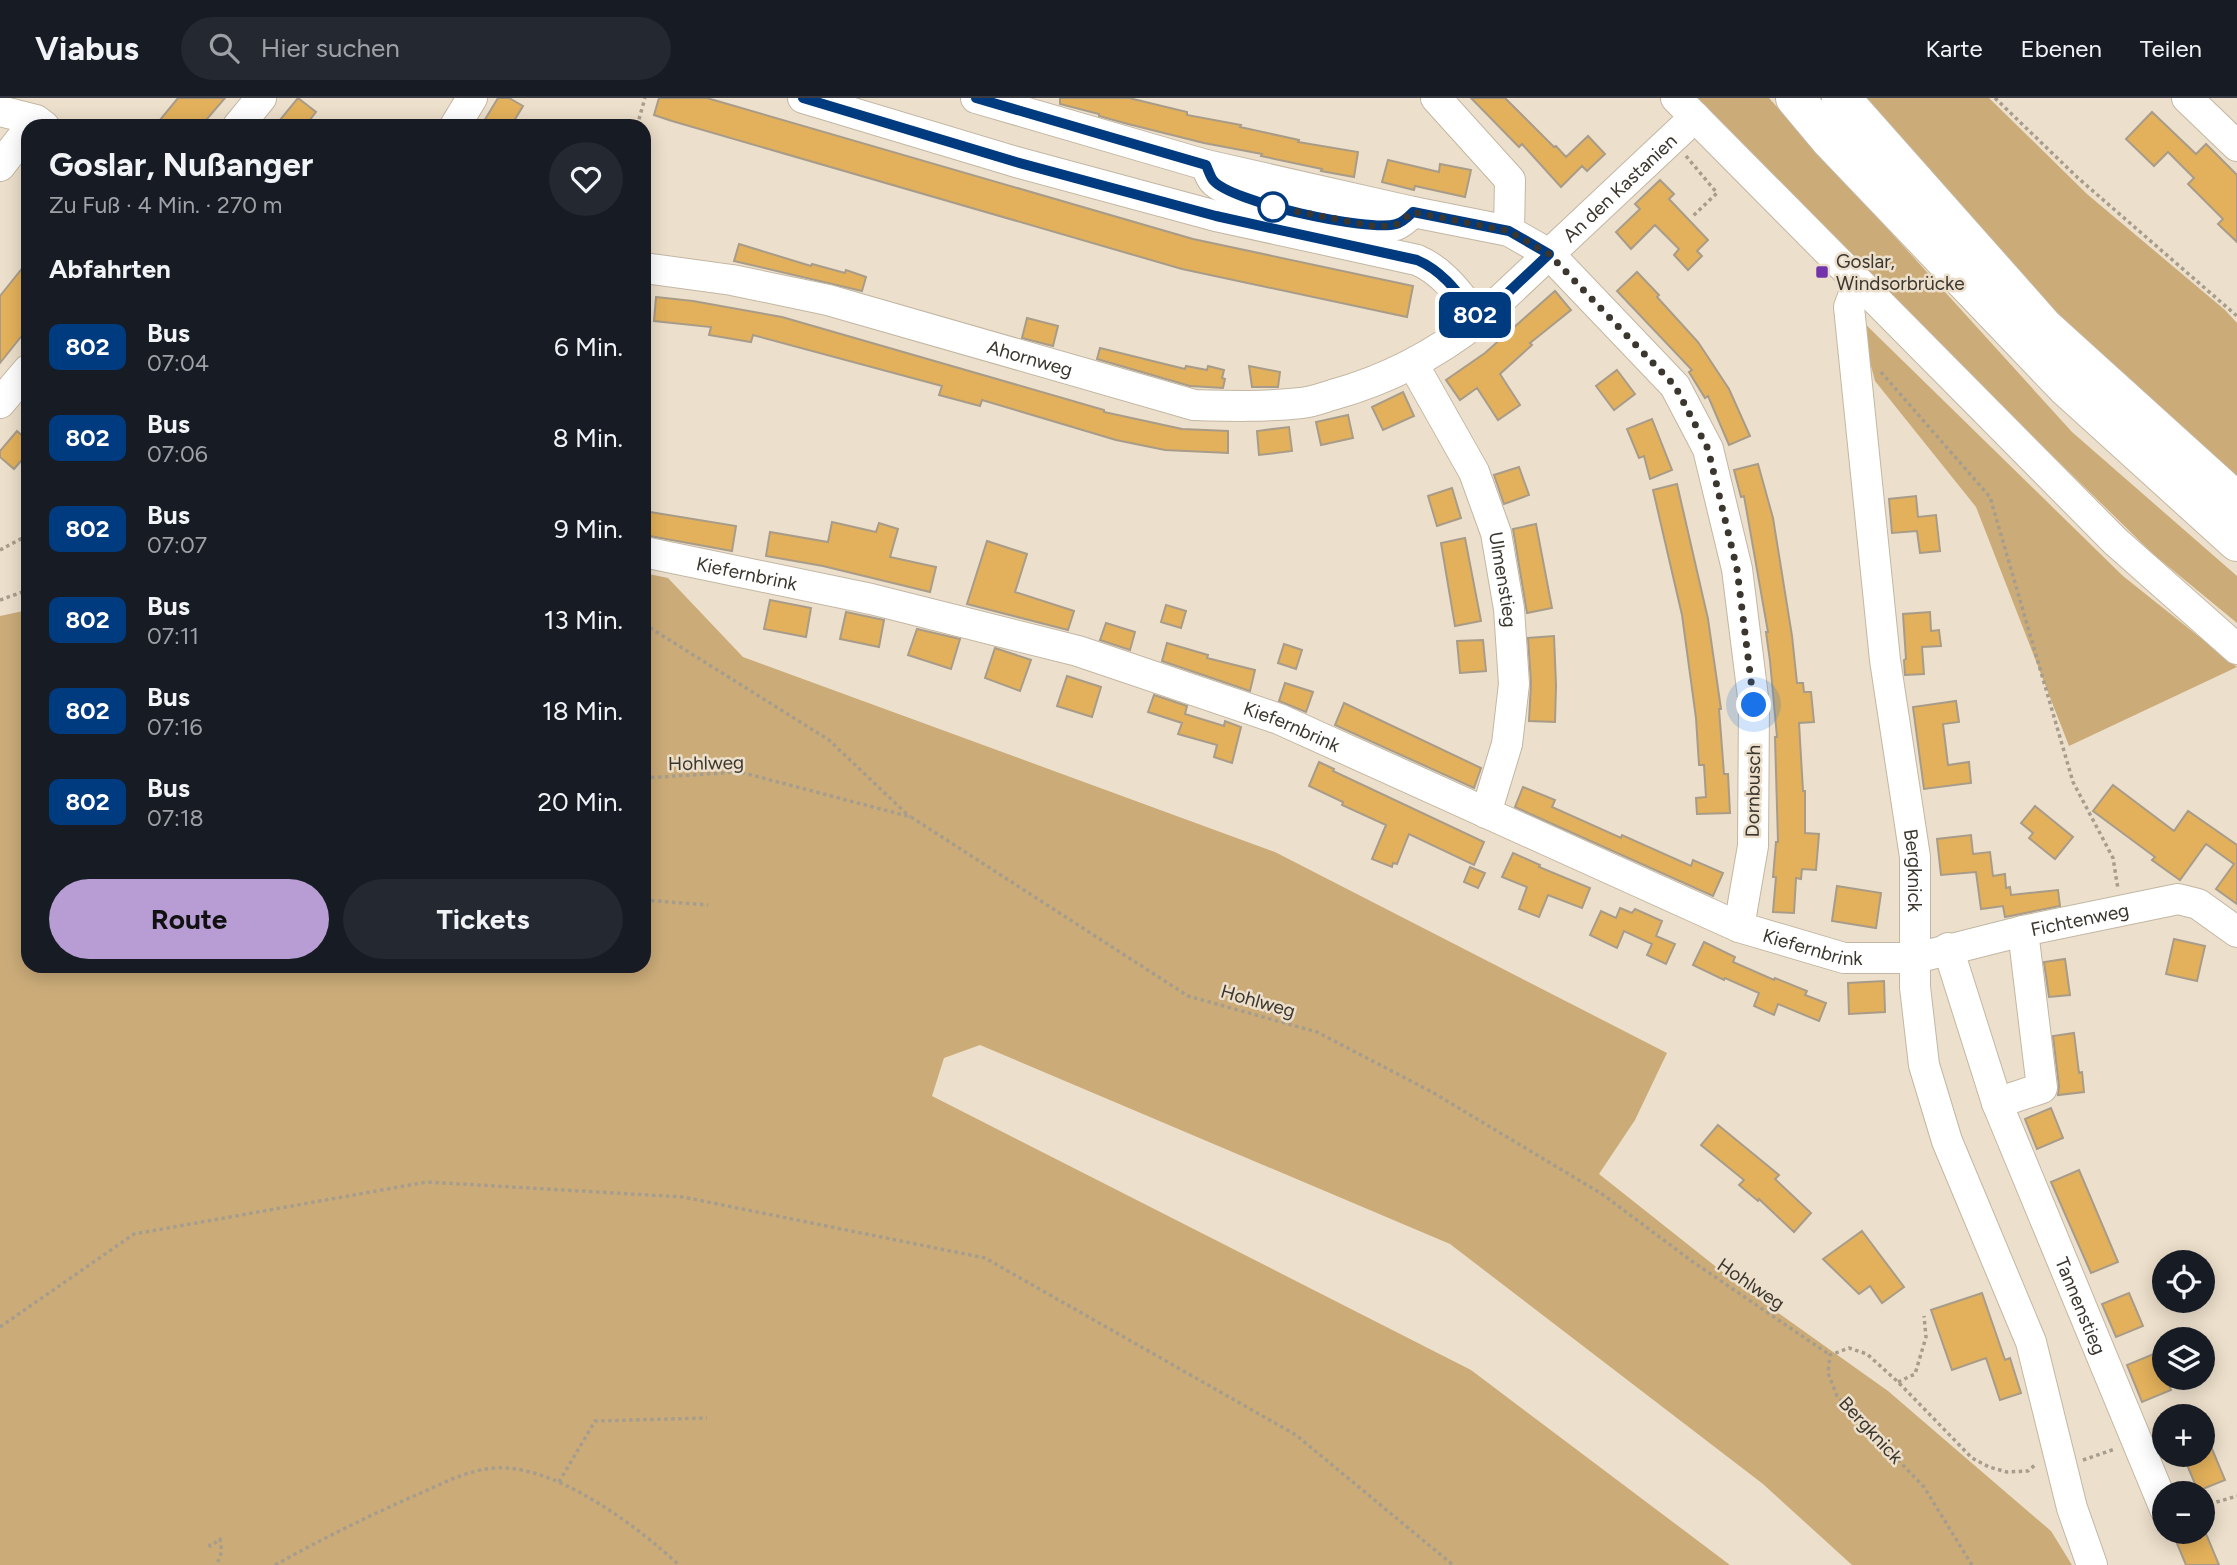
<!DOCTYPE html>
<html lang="de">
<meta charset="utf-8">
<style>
body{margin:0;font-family:Figtree,sans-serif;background:#242831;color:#f1f3f6;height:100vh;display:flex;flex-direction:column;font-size:26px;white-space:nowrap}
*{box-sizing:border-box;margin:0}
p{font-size:23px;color:#9ea1a6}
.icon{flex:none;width:38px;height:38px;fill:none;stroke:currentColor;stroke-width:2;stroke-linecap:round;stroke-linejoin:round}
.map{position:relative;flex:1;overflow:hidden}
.sheet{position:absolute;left:21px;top:21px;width:630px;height:854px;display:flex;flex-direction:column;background:#171b24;border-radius:21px;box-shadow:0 4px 18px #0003}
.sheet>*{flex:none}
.badge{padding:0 14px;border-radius:10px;font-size:24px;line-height:46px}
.buttons{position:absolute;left:2152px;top:1152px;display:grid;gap:14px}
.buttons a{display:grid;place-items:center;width:63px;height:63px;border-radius:50%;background:#171b24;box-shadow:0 4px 18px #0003;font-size:35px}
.you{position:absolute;width:35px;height:35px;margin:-18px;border:5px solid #fff;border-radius:50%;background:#1a73e8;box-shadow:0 0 0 10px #1a73e833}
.map>.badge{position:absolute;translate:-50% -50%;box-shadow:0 0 0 4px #fff}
h2{padding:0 28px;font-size:26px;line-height:63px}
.round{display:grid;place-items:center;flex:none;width:74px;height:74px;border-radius:37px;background:#242831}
.summary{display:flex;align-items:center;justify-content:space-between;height:119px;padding:0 28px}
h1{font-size:33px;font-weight:700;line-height:52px}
.primary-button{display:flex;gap:14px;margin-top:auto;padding:14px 28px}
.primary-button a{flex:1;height:80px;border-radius:42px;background:#b79dd4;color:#111;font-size:28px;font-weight:700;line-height:80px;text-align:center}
.primary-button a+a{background:#242831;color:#f1f3f6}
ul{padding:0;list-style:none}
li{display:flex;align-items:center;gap:21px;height:91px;padding:0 28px}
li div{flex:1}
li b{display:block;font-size:26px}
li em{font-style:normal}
li .badge{min-width:77px;font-weight:700;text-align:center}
header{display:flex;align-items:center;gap:42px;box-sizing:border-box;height:98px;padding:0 35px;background:#171b24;border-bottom:2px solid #363941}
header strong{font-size:33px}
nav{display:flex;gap:38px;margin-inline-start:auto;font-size:24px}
.search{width:490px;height:63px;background:#242831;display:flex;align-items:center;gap:18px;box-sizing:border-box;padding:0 24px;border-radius:38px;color:#9ea1a6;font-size:26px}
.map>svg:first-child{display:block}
.green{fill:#cbac79}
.building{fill:#e3b15b;stroke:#a89c89;stroke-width:2}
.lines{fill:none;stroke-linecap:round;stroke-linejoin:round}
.minor-casing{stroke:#c3b7a3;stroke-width:32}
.highway-casing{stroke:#c3b7a3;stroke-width:40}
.path{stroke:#a79d8d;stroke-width:3.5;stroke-dasharray:3.5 3.5;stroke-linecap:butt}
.minor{stroke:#fff;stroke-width:30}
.highway{stroke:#fff;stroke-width:38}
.line-casing{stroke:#fff;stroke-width:16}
.line{stroke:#003b80;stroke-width:10}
.walk{stroke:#3b362e;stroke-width:7;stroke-dasharray:0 12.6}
.stop-dot{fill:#fff;stroke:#003b80;stroke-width:3.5}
.poi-dot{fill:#7134aa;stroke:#ecdfcb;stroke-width:2.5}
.labels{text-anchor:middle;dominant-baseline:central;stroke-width:5;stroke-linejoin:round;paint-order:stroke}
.street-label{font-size:19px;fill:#3b362e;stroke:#ecdfcb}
.poi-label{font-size:19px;fill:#3b362e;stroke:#ecdfcb;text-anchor:start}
</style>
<header>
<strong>Viabus</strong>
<div class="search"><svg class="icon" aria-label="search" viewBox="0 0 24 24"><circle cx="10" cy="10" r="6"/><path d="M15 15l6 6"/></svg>Hier suchen</div>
<nav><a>Karte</a><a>Ebenen</a><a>Teilen</a></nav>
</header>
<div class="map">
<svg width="2237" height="1467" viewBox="0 0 2237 1467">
<rect width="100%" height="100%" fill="#ecdfcb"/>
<path class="green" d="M1687,0H1769L2072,334L2237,478V525L2152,455Z
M1861,0H1989L2087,96L2225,212L2237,225V382L2131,291L2047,204Z
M1858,219L2123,478L2237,569L2069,648L1976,409L1875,283Z
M644,475L668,480L743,559L1275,754L1667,955L1635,1022L1599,1076L1739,1187L1888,1293L2051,1433L2072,1467H1852L1763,1386L1450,1146L980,947L944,960L932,998L1471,1272L1730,1467H0V518L28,512V868H644Z"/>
<path class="building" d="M178,0H225L201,28H155Z
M298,0L316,14L305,28H275Z
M498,0H509L523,8L511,28H481Z
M659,0H707L1193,141L1413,188L1407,219L1182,171L672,23L654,17Z
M1060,0H1129L1187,14V17L1241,27L1240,29L1299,42L1298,44L1358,54L1354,79L1321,73L1322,71L1261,58L1262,56L1204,45L1128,26L1099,18V16L1060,6Z
M1471,0H1505L1554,49L1556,48L1566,59L1588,38L1605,56L1587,73L1582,68L1561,89L1522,46L1519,49Z
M2152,14L2196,56L2206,46L2237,77V144L2218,126L2223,121L2188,86L2194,80L2168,54L2154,68L2126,41Z
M1388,62L1439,74L1440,66L1471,72L1465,99L1415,88L1414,92L1382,84Z
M1660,82L1674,96L1669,101L1708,142L1697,153L1702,158L1688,172L1674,157L1679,151L1655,127L1631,151L1616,134L1640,111L1635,106Z
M739,146L811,168L812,166L845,175L846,172L866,179L862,193L734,163Z
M28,163V230L0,265V198Z
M1637,174L1659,197L1657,199L1698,244L1729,291L1750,338L1729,347L1708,298L1705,300L1689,274L1692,272L1617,193Z
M1555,193L1571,212L1530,245L1532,247L1500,276L1520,307L1498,322L1477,290L1460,302L1446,282L1485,255Z
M656,199L693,203L782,219L1104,312V314L1182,331L1228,333V355L1165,352L1116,342L982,302L980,308L939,297L942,288L753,237L751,244L709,237L711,229L654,223Z
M1027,220L1058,228L1053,248L1022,240Z
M1100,250L1185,271L1186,268L1207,272L1208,268L1224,272L1222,280L1225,281L1223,290L1190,288L1097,261Z
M1249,268L1280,274L1278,289H1252Z
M1617,272L1635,296L1614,312L1596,288Z
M1403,294L1414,318L1383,332L1372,309Z
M1348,317L1353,340L1321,347L1316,324Z
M1652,321L1672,372L1650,381L1644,358L1639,360L1627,331Z
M1289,329L1292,353L1259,357L1257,333Z
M17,333L28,343V355L14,371L0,359V353Z
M1758,366L1773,420L1792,538L1797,585H1803L1804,594H1811L1814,624L1799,625L1803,693H1805V735L1819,736L1816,772L1802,771L1801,781L1796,780L1794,815L1773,814L1776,779H1773L1776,744H1778L1775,639H1777L1770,563L1766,534H1768L1744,398L1741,399L1734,372Z
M1519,369L1529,397L1504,406L1494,377Z
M1677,386L1708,521L1721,611H1719L1724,676H1728L1730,715L1697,716L1696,700L1706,699L1704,667H1699L1696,620L1682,517L1653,392Z
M1452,390L1461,420L1437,428L1428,398Z
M1916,398L1918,419L1936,417L1940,453L1920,455L1917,433L1892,435L1889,401Z
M644,413L736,428L732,453L644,437Z
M832,424L876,434L879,425L898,431L890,459L936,469L930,494L823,468L766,458L770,434L828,444Z
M1536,426L1552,510L1527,515L1513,431Z
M1465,440L1481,523L1455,528L1441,445Z
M987,443L1027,456L1015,494L1074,513L1068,532L967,506Z
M770,502L811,510L806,539L764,531Z
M1166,507L1186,513L1181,530L1161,524Z
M846,514L884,522L879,549L840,541Z
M1930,514L1931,533L1939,532L1941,548L1922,549L1924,576L1905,577L1904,562L1906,561L1903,516Z
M1106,525L1135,534L1130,552L1100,542Z
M917,531L960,541L951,571L908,557Z
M1554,538L1556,587L1555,624L1529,623L1531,585L1528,540Z
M1483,542L1486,573L1460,575L1457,543Z
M1167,545L1208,557L1207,560L1255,572L1250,593L1162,563Z
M1284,546L1302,552L1296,571L1278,565Z
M995,550L1031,562L1020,593L985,580Z
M1067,578L1101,589L1092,619L1057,608Z
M1285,585L1313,594L1306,614L1279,603Z
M1154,597L1187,608L1185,616L1224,628L1225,623L1241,629L1232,665L1214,659L1217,647L1178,636L1182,625L1148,614Z
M1956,603L1959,624L1943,626L1948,667L1969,664L1971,685L1924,691L1913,609Z
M1344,605L1481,670L1474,690L1335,627Z
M1319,664L1334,671L1333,673L1484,744L1474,767L1409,736L1397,766L1393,765L1392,769L1372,761L1386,727L1342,707L1343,704L1309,688Z
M2113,687L2174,733L2188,713L2237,747V806L2216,791L2234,766L2206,746L2180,782L2152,762L2155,759L2093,713Z
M1523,689L1555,702L1552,709L1621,740L1622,737L1691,768L1693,762L1723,775L1713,798L1515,709Z
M2035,708L2073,739L2055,761L2029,740L2033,735L2021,725Z
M1971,737L1973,756L1990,754L1993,778L2005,776L2006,790L2010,789L2011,797L2058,792L2060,808L2005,819L2003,808L1981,811L1976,774L1941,777L1937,741Z
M1513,755L1540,767L1539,769L1590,790L1582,810L1548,797L1539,819L1519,811L1527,789L1502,779Z
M1470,769L1485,775L1478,790L1464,784Z
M1837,788L1881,795L1876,830L1832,823Z
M1620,810L1632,815L1635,811L1662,823L1656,838L1675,846L1666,866L1647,857L1652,846L1624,833L1617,850L1590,837L1601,813L1616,820Z
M2174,841L2205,848L2197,883L2166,876Z
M1704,844L1735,859L1733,864L1774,882L1775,880L1807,893L1805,897L1826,905L1819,923L1778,906L1774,917L1754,908L1759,895L1725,880L1724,882L1693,867Z
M2065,861L2070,897L2049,899L2044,864Z
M1884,883L1885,914L1849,916L1848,885Z
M2074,935L2079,975L2082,974L2084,994L2058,997L2059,988L2053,938Z
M2051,1010L2063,1040L2037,1051L2025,1021Z
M1718,1027L1779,1077L1775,1081L1811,1115L1794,1134L1759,1101L1758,1103L1739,1087L1744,1082L1701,1047Z
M2079,1072L2118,1164L2091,1175L2051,1084Z
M1862,1133L1904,1189L1882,1205L1870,1188L1859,1196L1823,1161Z
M1982,1195L2005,1262L2010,1260L2021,1295L2000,1302L1986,1260L1952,1272L1931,1212Z
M2129,1195L2143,1228L2116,1239L2102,1206Z
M2156,1255L2171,1292L2142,1304L2127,1267Z
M2212,1351L2225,1382L2198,1393L2185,1362L2203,1356V1354Z
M2204,1431L2219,1467H2186L2176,1443L2203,1433Z"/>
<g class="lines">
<g class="minor-casing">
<g id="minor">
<path d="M803,0L1016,64L1216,118L1417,162C1445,174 1460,198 1479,222"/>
<path d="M976,0L1206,67L1413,114L1509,133L1549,156L1675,288L1708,351L1737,471L1754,607L1753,748L1739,829"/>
<path d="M1436,0L1510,82L1509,133"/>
<path d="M1676,0L2115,443L2237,551"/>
<path d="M2187,0L2237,48"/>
<path d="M0,13L36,22L44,28"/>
<path d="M238,28L261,0"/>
<path d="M455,28L472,0"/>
<path d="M1206,67C1208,72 1210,79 1213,82C1231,104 1369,134 1396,127C1402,125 1408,119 1413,114"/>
<path d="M0,68L28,32"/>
<path id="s1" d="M644,170L732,182L828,202L1194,307C1230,308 1266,309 1301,305C1312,304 1322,300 1332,297C1387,282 1435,257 1479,222L1695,19"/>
<path id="s2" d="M1858,185L1849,209L1885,562L1915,759V889L1924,967L1947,1043L2031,1244L2072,1410L2092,1467"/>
<path id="s3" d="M1413,266L1474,374L1496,435L1509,511L1514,586L1507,646L1486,715"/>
<path d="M0,305L28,272"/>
<path id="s4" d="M644,454L871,501L1078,553L1279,621L1739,829L1844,860H1916L2023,833L2178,801L2198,806L2237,834"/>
<path id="s5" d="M1948,850L1997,1005L2165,1411"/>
<path d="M1997,1005L2042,990L2023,833"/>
</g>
</g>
<g class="highway-casing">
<path id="highway" d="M1795,0L1831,43L2066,289L2237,444
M1841,0L2044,229L2237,404"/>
</g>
<path class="path" d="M1995,0L2078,80L2237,218
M637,28L645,0
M1686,58L1717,95L1693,118
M644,209L646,193
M1881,274L1990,399L2073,684L2113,760L2118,791
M0,452L28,437
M0,502L28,492
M644,526L829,642L910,719
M644,680L740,674L911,719L1188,898L1317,934L1432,994L1602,1096L1693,1164L1830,1257
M644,802L708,807
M0,1229L134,1136L427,1084L683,1099L985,1160L1296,1337L1453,1467
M1898,1284L1915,1276L1926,1239L1924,1218
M2083,1362L2115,1351
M559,1384L595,1323L707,1320
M2203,1408L2237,1398
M208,1447L211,1448L220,1441C222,1451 222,1460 215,1467
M275,1467C320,1442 366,1419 414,1398C442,1386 473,1368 505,1370C562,1372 638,1429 679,1467
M1972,1467L1924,1389L1837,1298L1828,1275L1830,1257L1849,1250L1867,1256L1898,1284L1972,1360L1989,1369L2007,1374L2028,1373L2035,1367"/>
<use href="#minor" class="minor"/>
<use href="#highway" class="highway"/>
</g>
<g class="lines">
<g class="line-casing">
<path id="line" d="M803,0L1016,64L1216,118L1417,162C1445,174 1460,198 1479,222L1549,156L1509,133L1413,114C1408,119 1402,125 1396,126C1368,134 1230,104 1213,82C1210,78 1208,71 1206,67L976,0"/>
</g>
<use href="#line" class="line"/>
<path class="walk" d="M1273,109L1378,129L1398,126L1413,114L1509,133L1549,156L1675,288L1708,351L1737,471L1754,607"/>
</g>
<circle class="stop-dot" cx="1273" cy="109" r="14"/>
<rect class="poi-dot" x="1815" y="167" width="14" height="14" rx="3.5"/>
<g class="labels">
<g class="street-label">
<text stroke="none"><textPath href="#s1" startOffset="1066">An den Kastanien</textPath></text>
<text stroke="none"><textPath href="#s1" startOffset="397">Ahornweg</textPath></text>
<text stroke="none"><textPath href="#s4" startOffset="105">Kiefernbrink</textPath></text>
<text stroke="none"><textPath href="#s3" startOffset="236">Ulmenstieg</textPath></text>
<text stroke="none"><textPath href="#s4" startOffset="672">Kiefernbrink</textPath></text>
<text transform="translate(706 665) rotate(-1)">Hohlweg</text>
<text transform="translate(1753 693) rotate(-89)">Dornbusch</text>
<text stroke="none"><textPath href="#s2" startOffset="593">Bergknick</textPath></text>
<text stroke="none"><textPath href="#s4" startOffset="1512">Fichtenweg</textPath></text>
<text stroke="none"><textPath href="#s4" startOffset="1239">Kiefernbrink</textPath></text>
<text transform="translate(1258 903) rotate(16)">Hohlweg</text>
<text transform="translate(1751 1186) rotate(34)">Hohlweg</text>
<text stroke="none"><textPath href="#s5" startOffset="382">Tannenstieg</textPath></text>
<text transform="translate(1871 1332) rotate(47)">Bergknick</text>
</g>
<g class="poi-label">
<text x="1836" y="163">Goslar,<tspan x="1836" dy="22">Windsorbrücke</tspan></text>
</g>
</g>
</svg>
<div class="buttons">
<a><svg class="icon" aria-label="locate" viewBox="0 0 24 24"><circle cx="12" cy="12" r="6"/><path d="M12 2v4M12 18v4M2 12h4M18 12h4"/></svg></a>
<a><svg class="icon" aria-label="layers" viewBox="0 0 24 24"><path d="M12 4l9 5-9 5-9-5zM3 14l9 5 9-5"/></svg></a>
<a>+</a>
<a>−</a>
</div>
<div class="you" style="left:1754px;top:607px"></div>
<b class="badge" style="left:1475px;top:217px;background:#003b80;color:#fff">802</b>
<section class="sheet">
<div class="summary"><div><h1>Goslar, Nußanger</h1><p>Zu Fuß · 4 Min. · 270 m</p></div><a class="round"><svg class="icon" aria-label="heart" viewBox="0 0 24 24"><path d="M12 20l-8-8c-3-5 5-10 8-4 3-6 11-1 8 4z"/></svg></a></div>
<h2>Abfahrten</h2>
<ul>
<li><span class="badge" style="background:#003b80;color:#fff">802</span><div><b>Bus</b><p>07:04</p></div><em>6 Min.</em></li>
<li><span class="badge" style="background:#003b80;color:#fff">802</span><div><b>Bus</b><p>07:06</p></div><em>8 Min.</em></li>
<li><span class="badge" style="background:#003b80;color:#fff">802</span><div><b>Bus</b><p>07:07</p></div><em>9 Min.</em></li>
<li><span class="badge" style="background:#003b80;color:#fff">802</span><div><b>Bus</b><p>07:11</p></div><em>13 Min.</em></li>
<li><span class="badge" style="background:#003b80;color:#fff">802</span><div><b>Bus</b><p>07:16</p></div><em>18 Min.</em></li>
<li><span class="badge" style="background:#003b80;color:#fff">802</span><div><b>Bus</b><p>07:18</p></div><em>20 Min.</em></li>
</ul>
<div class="primary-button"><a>Route</a><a>Tickets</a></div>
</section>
</div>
